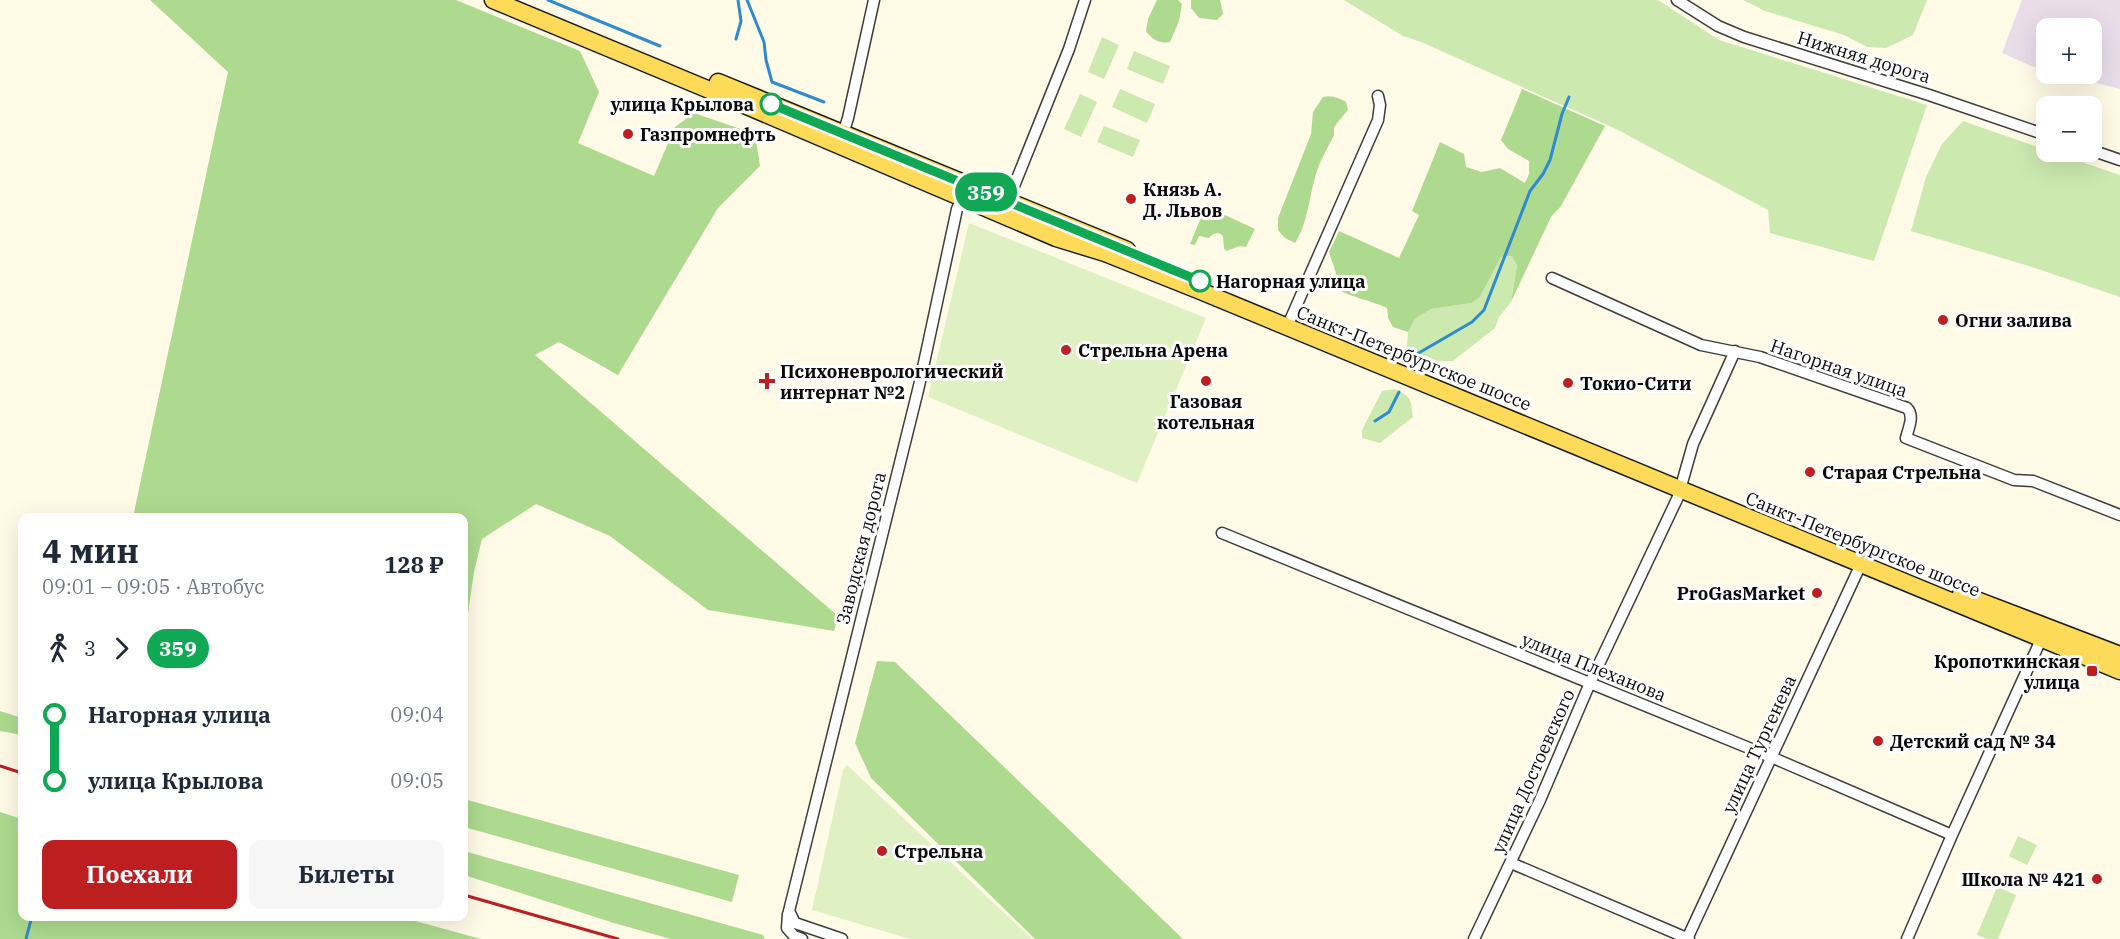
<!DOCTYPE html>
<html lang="ru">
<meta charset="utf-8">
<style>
body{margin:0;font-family:"IBM Plex Serif",serif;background:#f6f6f7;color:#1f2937;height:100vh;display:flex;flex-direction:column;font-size:22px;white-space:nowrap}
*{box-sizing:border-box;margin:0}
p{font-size:20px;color:#747a83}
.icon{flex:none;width:33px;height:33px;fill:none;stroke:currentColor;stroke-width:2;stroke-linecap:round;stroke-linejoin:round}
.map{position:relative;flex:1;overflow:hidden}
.side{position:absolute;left:18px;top:513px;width:450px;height:408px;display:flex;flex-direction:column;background:#fff;border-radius:12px;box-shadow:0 6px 24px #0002}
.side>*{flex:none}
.badge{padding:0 12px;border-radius:20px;font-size:21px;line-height:39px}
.buttons{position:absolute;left:2036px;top:18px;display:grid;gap:12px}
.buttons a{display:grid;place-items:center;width:66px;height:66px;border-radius:12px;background:#fff;box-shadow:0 6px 24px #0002;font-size:30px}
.map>.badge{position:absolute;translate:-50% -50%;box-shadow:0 0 0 3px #fff}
.legs{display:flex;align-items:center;gap:9px;height:66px;padding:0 24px;font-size:20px}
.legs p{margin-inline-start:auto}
.headline{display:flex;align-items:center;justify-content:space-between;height:102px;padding:0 24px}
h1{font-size:33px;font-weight:700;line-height:45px}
.cta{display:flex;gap:12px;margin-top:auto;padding:12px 24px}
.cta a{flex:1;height:69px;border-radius:12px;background:#bd1f21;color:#fff;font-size:24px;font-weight:700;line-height:69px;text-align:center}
.cta a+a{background:#f6f6f7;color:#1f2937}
ul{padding:0 24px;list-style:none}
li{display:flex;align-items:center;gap:21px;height:66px;font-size:22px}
li i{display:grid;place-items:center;width:9px;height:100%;margin:0 8px;background:currentColor}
li i::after{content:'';width:15px;height:15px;margin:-8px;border:4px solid;border-radius:50%;background:#fff}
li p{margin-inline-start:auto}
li:first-child i{background:linear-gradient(#0000 50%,currentColor 0)}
li:last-child i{background:linear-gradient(currentColor 50%,#0000 0)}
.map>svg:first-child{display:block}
.industrial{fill:#e9ddea}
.green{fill:#cce9b0}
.forest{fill:#aeda8f}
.pitch{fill:#dff0c2}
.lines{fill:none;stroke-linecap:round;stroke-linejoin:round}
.stream{stroke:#2f8ad1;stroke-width:3}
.minor-casing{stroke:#3d3d3d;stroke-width:13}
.primary-casing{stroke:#1b1b1b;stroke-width:19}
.minor{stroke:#fff;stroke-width:10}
.primary{stroke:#fddb58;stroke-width:16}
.rail{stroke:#bd1f21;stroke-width:3}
.line-1-casing{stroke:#fff;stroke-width:14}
.line-1{stroke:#10a855;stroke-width:9}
.stop-1-dot{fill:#fff;stroke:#10a855;stroke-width:3}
.poi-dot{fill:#bd1f21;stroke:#fff;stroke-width:2}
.labels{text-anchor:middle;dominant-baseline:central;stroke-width:6;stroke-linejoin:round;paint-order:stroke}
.street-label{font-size:18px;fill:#0a0a0a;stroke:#fff}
.stop-label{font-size:18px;font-weight:bold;fill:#0a0a0a;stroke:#fff;text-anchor:end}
.poi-label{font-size:18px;font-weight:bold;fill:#0a0a0a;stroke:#fff;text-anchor:start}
</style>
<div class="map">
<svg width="2120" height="939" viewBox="0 0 2120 939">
<rect width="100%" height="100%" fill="#fffbe7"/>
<path class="industrial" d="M2022,0H2120V89L2060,74H2091V28H2046V70L2031,66L2002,53Z"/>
<path class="green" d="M1344,0H1658L1719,40L1927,105L1874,261L1770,233L1768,210L1614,128L1421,42L1403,36Z
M1743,0H1927L1913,35L1886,48L1867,47L1844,35L1765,11Z
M1102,37L1119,45L1104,79L1088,72Z
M1134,51L1170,66L1163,84L1127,69Z
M1120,89L1155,104L1147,123L1112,107Z
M1080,94L1097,102L1081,137L1064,129Z
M1963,121L2046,150V152H2052L2120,175V297L2029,266L1911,231L1926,177L1942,144Z
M1104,126L1140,140L1133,157L1097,142Z
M1513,256L1517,265L1511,302L1499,317L1495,328L1453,361H1438L1410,351L1407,347L1408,332L1415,319L1431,309L1472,303L1480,297L1501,257Z
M1395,389C1412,397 1411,400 1413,417L1380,443L1362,438V430L1382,391Z
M2018,836L2037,845L2027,865L2009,856Z
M1997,887L2016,895L1998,939H1988L1977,935Z"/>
<path class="forest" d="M150,0H456L580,51L599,92L578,143L654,176L675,127L694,113L755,134L760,166L718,208L618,375L559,342L535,355L838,616L834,631L708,610L610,536L536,504L482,539L474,572L464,641V518L133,517L228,72Z
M1157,0H1178L1182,4L1179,21L1170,42C1159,44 1153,40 1146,31L1148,19Z
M1191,0H1220L1223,14L1217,20L1199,18L1191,8Z
M1522,89L1605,126L1561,206L1551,217L1511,302L1517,265L1512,256L1501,257L1480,297L1472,303L1431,309L1415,319L1408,332L1393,327L1388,318L1387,308C1370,300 1353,298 1337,289L1336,273L1329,252L1339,231L1399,258L1419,215L1412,211L1440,142L1464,154L1466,167L1482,172L1500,168L1525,183L1529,174V161L1508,149L1501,140Z
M1323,97C1332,95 1339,98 1346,102L1348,110L1337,123L1334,128V135C1328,148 1320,160 1316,174C1309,197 1308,223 1295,243L1285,238L1278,230V218L1311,134L1313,112Z
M1212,209L1255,229L1246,247L1240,246L1227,251L1224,249L1223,236L1219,233L1213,234L1209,238L1199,236L1195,245L1190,244L1203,213Z
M877,661L895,662L1183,939H1035L871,778L855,743Z
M0,711L22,718V735L0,731Z
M464,799L739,875L732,902L464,827Z
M0,812L22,819V916L401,917L481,939H0Z
M464,851L763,935L765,939H671L614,923L464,875Z"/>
<path class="pitch" d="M969,223L1206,318L1137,483L928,397Z
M847,765L1032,939H910L812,910L843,770Z"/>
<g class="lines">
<path class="stream" d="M548,0L660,46
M747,0L764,42L766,60L772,82L824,102
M736,39L741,21L738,0
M1417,354L1472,322L1484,310L1530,191L1543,174L1550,160L1562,114L1569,97
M1375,421L1389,412L1399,392
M26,939L32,916"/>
<g class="minor-casing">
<path id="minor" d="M1677,0L1718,26L1744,37L1929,95L2046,135
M842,137L848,118L874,0
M2091,150L2120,160
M1008,201L1069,49L1085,0
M1552,278L1701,345L1760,357L1907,408C1915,416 1908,429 1906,438L2014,480L2033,481L2120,515
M1291,318L1378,120L1380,105L1378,96
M1222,533L1771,757L1952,835
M1511,863L1689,939
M789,911L795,923L842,939
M788,914L787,928L794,936L802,939
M788,920L789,911L919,386L957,209L964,193
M1474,939L1540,800L1590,683L1678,497L1693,444L1735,351
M1687,939L1861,564
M1907,939L1952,835L2044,633"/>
</g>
<g class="primary-casing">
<path id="primary" d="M493,0L707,89L1056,238L1105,253L1198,290L2120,671
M718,82L1127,250
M1961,594L2120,655"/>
</g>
<use href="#minor" class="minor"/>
<use href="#primary" class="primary"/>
<path class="rail" d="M0,766L22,773
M464,895L618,939"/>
</g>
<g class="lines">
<g class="line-1-casing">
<path id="line-1" d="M771,104L1200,281"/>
</g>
<use href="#line-1" class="line-1"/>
</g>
<g class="stop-1-dot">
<circle cx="771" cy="104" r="10"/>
<circle cx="1200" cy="281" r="10"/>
</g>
<g class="poi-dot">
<circle cx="628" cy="134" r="6"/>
<circle cx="1131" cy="199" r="6"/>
<circle cx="1943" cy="320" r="6"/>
<circle cx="1066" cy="350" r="6"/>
<path d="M764 372h6v6h6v6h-6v6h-6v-6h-6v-6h6z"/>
<circle cx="1206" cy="381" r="6"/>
<circle cx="1568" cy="383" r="6"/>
<circle cx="1810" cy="472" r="6"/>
<circle cx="1817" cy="593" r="6"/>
<rect x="2086" y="665" width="12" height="12" rx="3"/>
<circle cx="1878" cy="741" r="6"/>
<circle cx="882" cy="851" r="6"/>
<circle cx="2097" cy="879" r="6"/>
</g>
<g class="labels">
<g class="street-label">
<text transform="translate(1864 57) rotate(17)">Нижняя дорога</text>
<text transform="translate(1414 358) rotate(22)">Санкт-Петербургское шоссе</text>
<text transform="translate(1839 368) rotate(19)">Нагорная улица</text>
<text transform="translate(1863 544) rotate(22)">Санкт-Петербургское шоссе</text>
<text transform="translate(861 548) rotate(-76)">Заводская дорога</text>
<text transform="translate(1594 667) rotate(22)">улица Плеханова</text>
<text transform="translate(1759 744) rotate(-65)">улица Тургенева</text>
<text transform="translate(1533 771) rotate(-66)">улица Достоевского</text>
</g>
<g class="stop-label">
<text x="754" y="104">улица Крылова</text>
<text x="1216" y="281" text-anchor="start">Нагорная улица</text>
</g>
<g class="poi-label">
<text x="640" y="134">Газпромнефть</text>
<text x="1143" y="189">Князь А.<tspan x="1143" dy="21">Д. Львов</tspan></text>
<text x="1955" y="320">Огни залива</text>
<text x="1078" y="350">Стрельна Арена</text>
<text x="780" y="371">Психоневрологический<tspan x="780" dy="21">интернат №2</tspan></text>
<text x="1580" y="383">Токио-Сити</text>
<text x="1206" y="401" text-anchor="middle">Газовая<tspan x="1206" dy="21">котельная</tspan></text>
<text x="1822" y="472">Старая Стрельна</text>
<text x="1805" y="593" text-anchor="end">ProGasMarket</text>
<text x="2080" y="661" text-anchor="end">Кропоткинская<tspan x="2080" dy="21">улица</tspan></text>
<text x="1890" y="741">Детский сад № 34</text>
<text x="894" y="851">Стрельна</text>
<text x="2085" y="879" text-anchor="end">Школа № 421</text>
</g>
</g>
</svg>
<div class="buttons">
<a>+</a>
<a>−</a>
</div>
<b class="badge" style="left:986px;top:192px;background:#10a855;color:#fff">359</b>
<section class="side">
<div class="headline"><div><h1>4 мин</h1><p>09:01 – 09:05 · Автобус</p></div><b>128 ₽</b></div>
<div class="legs"><svg class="icon" aria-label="walk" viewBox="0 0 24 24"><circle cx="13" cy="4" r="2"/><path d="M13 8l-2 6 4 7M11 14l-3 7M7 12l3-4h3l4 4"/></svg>3<svg class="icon" aria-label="forward" viewBox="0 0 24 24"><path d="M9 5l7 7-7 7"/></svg><b class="badge" style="background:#10a855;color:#fff">359</b></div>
<ul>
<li><i style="color:#10a855"></i><b>Нагорная улица</b><p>09:04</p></li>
<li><i style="color:#10a855"></i><b>улица Крылова</b><p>09:05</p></li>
</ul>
<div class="cta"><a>Поехали</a><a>Билеты</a></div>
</section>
</div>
